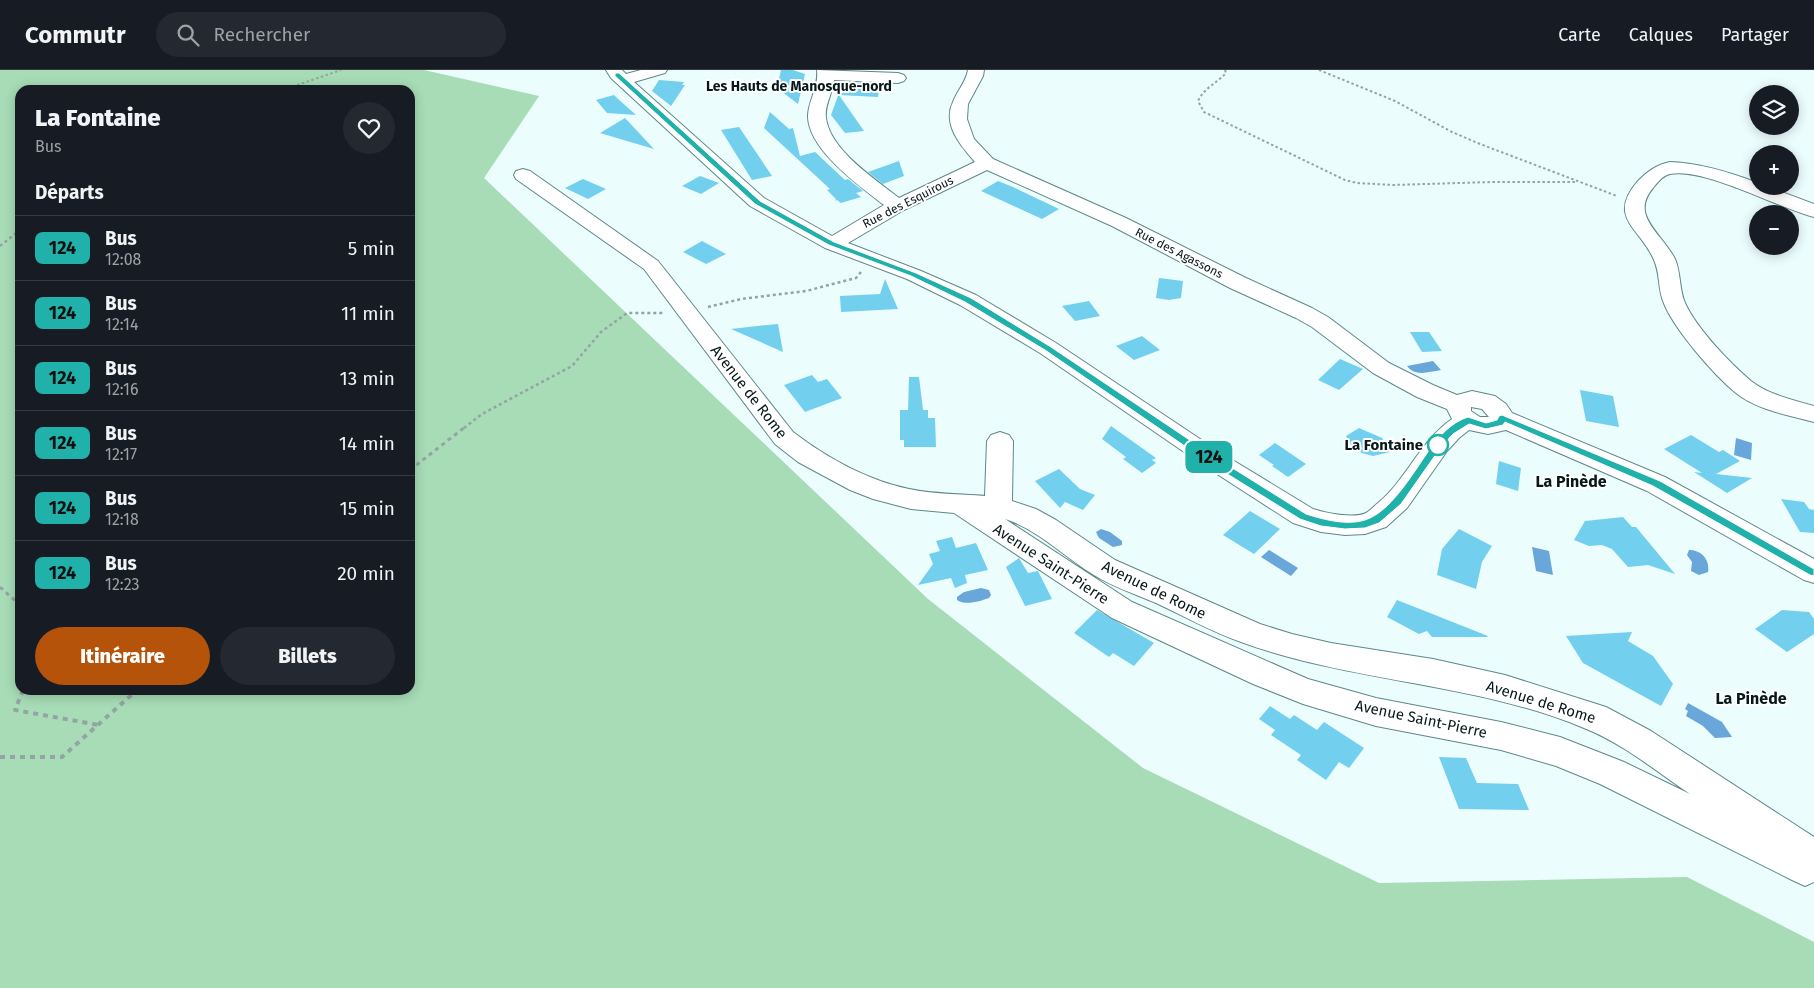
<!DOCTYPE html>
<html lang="fr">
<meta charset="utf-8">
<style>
body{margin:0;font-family:"Fira Sans",sans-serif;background:#242831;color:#f1f3f6;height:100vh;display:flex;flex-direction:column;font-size:19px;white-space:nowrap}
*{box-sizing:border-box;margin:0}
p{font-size:16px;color:#9ea1a6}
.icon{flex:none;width:28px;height:28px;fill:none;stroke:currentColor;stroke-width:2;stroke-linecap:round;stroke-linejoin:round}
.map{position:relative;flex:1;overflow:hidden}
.sheet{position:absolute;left:15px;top:15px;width:400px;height:610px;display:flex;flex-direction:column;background:#171b24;border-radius:15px;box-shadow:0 2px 12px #0003}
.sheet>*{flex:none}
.badge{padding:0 10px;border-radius:8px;font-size:18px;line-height:32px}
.controls{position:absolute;left:1749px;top:15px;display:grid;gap:10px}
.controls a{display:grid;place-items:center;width:50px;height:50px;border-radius:50%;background:#171b24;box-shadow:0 2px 12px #0003;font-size:25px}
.map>.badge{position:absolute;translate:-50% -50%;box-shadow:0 0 0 2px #fff}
h2{padding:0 20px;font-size:19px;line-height:45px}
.round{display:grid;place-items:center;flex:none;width:52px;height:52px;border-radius:26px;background:#242831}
.headline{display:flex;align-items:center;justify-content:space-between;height:85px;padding:0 20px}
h1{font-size:24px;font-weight:800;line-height:38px}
.primary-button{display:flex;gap:10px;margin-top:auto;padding:10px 20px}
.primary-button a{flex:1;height:58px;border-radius:30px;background:#b45309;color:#fff;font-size:20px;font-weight:800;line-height:58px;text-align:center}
.primary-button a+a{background:#242831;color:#f1f3f6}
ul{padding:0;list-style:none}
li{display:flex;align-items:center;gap:15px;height:65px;padding:0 20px;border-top:1px solid #363941}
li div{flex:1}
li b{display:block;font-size:19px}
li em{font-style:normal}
li .badge{min-width:55px;font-weight:700;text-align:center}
header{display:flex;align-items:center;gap:30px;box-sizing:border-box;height:70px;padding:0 25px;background:#171b24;border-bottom:1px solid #363941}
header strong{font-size:24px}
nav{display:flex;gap:28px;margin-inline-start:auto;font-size:18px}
.search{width:350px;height:45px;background:#242831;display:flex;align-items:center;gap:12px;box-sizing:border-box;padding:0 18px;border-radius:28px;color:#9ea1a6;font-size:19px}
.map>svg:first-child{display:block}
.green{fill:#a7dcb6;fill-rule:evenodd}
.water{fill:#69a6d9}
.building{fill:#73cfee}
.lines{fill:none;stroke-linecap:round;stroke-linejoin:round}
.minor-casing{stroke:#5d8889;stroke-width:2}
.path-far3{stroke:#93a4a5;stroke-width:2;stroke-dasharray:2.5 2.5;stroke-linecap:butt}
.path-far2{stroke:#93a4a5;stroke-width:2.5;stroke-dasharray:3 3;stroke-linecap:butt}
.path-far1{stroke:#93a4a5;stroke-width:3;stroke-dasharray:4 4;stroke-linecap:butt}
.path{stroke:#93a4a5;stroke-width:4;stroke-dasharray:5 5;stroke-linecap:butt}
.minor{fill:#fff;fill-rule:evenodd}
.line{fill:#20b2aa;stroke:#fff}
.stop-dot{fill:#fff;stroke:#20b2aa;stroke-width:2.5}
.labels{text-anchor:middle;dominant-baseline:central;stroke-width:4;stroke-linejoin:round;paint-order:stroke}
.far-street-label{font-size:12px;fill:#071819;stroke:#fff}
.far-neighbourhood-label{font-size:14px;font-weight:bold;fill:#071819;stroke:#fff}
.street-label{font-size:15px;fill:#071819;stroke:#fff}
.stop-label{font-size:15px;font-weight:bold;fill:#071819;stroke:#fff;text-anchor:end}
.neighbourhood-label{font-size:16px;font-weight:bold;fill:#071819;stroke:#fff}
</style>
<header>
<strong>Commutr</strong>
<div class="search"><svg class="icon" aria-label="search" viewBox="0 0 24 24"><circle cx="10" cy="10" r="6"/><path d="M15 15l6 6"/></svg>Rechercher</div>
<nav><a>Carte</a><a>Calques</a><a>Partager</a></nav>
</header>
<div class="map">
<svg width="1814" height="918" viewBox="0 0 1814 918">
<rect width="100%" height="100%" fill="#ecfdfe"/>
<path class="green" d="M0,0H424L539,26L484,108L928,529L1143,698L1379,813L1687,807L1814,872V918H0ZM20,20H410V620H20Z"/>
<path class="water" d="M1433,291L1441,300C1428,302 1415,307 1407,296Z
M1736,368L1752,373L1751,390L1734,385Z
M1101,459L1110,462L1122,471V475L1113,477L1099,468L1096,462Z
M1532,477L1549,481L1553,505L1536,501Z
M1269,480L1298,498L1291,506L1261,487Z
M1689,480C1702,480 1710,490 1708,502L1699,505L1691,501L1692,492L1687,485Z
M981,518L989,520L991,525L989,528C980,531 966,536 957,530V527L964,522Z
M1688,633L1722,652L1732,667L1715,668L1703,656L1686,646L1688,641L1685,639Z"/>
<path class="building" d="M781,0H793L805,4L798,34L777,18Z
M659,10L684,12L682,15H685L671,36L652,21Z
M843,12L880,14L878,27L839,25L864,61L845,63L831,45Z
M614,25L617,28L636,45L607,43L596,30Z
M770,42L789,59L793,58L800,86L815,82L845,110L848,109L863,121L856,123L861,127L841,133L837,130L835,131L836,129L827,120L830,119L764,58Z
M625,48L654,79L600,63Z
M739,57L772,106L752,110L721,60Z
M899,91L904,106L883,114L868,102Z
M700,106L719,113L701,124L682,116Z
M583,109L606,119L588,129L565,118Z
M998,111L1013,117L1059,139L1042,149L981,121Z
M702,171L726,184L706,194L683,182Z
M1159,208L1183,211L1181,228L1169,230L1156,228Z
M885,209L898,239L841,242L840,226L880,224Z
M1089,231L1100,246L1075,251L1062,236Z
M778,254L783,282L731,259L767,255Z
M1410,262H1429L1442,281L1422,282Z
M1142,266L1160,280L1134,290L1116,276Z
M1340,289L1363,299L1339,320L1318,310Z
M812,305L818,312L827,309L842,328L805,342L784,315Z
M909,307H919L923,340H928V348H935L936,377H904V370H900V340H908Z
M1580,320L1613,326L1619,357L1586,351Z
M1111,356L1156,388L1152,390L1156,393L1142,403L1123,389L1126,387L1102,369Z
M1359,358L1382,368L1390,382L1373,386L1362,383L1353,378L1346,366Z
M1691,365L1719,382L1723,380L1740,391L1716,404L1752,408L1727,423L1694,402L1702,403L1664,379Z
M1275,373L1306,394L1288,407L1272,396L1274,395L1259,385Z
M1499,391L1521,398L1518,421L1496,414Z
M1059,399L1080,419L1095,425L1083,440L1065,432L1060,438L1035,411Z
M1781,429L1804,432L1809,439L1814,440V463L1800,462Z
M1250,441L1280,459L1254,484L1223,465Z
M1623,447L1632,457H1636L1675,504L1648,495L1628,497L1612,479L1602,475L1589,476L1574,470L1585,451Z
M1459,459L1492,476L1482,492L1476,519L1437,505L1442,479Z
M952,467L956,478L976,473L988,500L965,505L967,513L955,518L951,508L918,515L933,494L929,484L940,481L936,471Z
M1019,488L1028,503L1038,501L1052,529L1025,536L1006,497Z
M1397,530L1488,566L1487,567H1432L1427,561L1419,564L1387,547Z
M1097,540L1154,573L1134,596L1113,583L1109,587L1074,563Z
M1782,540L1809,542L1814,549V564L1787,582L1755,559Z
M1632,562L1628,571L1653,586L1673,614L1661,636L1583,593L1566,566Z
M1270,636L1290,649L1294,645L1317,660L1324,652L1364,678L1349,698L1339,692L1326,710L1297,690L1301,685L1271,665L1275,660L1259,649Z
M1439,687L1466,688L1477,713L1518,714L1529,740L1459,739Z"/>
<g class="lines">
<g class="minor-casing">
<path id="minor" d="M606,0H622L626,4L641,0H667L665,3L634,12L764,128L832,166L884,135C861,117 807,79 808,45C809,29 819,17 817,0L898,3L904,5L906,8L904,11L898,13L834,10C833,23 824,35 826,48C830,80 875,109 899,128L975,92C961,76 942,55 953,32C957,21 966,12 968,0H984L983,6L968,34L967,49L974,69L993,89L1126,148L1246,208L1312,238L1328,247L1389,293L1433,315L1457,325L1472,321L1495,326L1506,334L1512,343L1665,407L1814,489V513L1804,510L1647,421L1506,360L1488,364L1469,360L1459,368L1447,381L1407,438L1386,457L1365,464L1345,465L1321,462L1293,453L1203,395L1040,283L960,235L907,209L825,178L750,136L611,8ZM987,100L1112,156L1230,218L1296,248L1312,257L1373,303L1417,327L1447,339L1452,349C1420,371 1407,409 1378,433C1374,436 1370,441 1366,443C1355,449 1325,443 1313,439L1221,383L1056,273L976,225L921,201L848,173L904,140ZM1471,337L1482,339L1489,347H1480L1471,341Z
M1670,92C1700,93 1729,102 1758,113V116H1766L1814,134V147C1778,138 1704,97 1670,104C1663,105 1657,113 1653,118C1629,146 1663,164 1675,189C1681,203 1679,219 1685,233C1697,259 1729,292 1751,311C1769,325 1793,330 1814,336V352C1788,345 1757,340 1736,323C1714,305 1672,257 1663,231C1658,218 1660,203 1654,190C1641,158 1606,148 1638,111C1648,101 1656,95 1670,92Z
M523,99L530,101L658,191L793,362C827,388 867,410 909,419C933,424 960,424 985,426L987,371L991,365L1000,362L1009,365L1013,371L1012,431L1036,439L1056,450L1115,490L1260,554L1292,564L1331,573L1433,589L1505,605L1606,637L1651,661L1814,767V812L1805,816L1792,810L1600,714L1556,696L1501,680L1376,656L1303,634L1253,614L1112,548L954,443L911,439L873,429L850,420L798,392L775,374L644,199L516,109L514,105L516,101ZM1005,449C1039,460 1064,487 1094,505C1113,517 1135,524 1156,533C1184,546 1212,562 1241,572C1353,613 1474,612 1584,658C1622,673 1656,701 1690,724L1624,692L1560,667L1501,652L1376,628L1308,609L1132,532Z"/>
</g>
<path class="path-far3" d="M1225,0L1226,3C1217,13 1204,18 1198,31L1204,42L1345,110L1357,113L1393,115L1492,112H1576
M1319,0L1395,31L1452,62L1480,74L1617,126
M283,20L341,0"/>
<path class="path-far2" d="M0,176L20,160
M708,237L741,229L806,221L856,208L861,202
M464,358L482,344L572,296L601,262L627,243H665"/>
<path class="path-far1" d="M410,400L465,357
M0,517L20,535"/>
<path class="path" d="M23,620L15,640L99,655
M0,687H62L137,620"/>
<use href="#minor" class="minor"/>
</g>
<path class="line" d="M615,3H619L760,131L834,172L916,203L971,228L1051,277L1215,387L1306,444C1325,450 1351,457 1370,448C1394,437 1415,400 1430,379C1439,366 1452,352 1468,347L1486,353L1497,350L1499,346L1502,345L1660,411L1814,499V506L1810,505L1653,416L1505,352L1503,355L1486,359L1469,354L1453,364L1441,377L1401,434L1379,453L1365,458L1345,459L1321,456L1300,449L1208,392L1045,280L965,232L911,206L829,175L755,134L615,6Z"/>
<circle class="stop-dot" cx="1438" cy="375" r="10"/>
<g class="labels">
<g class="far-street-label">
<text transform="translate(908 132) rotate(-27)">Rue des Esquirous</text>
<text transform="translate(1179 183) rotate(27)">Rue des Agassons</text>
</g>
<g class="far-neighbourhood-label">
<text x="799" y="16">Les Hauts de Manosque-nord</text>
</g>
<g class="street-label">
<text transform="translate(749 322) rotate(52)">Avenue de Rome</text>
<text transform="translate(1051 494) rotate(33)">Avenue Saint-Pierre</text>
<text transform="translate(1154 520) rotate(26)">Avenue de Rome</text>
<text transform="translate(1541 632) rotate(17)">Avenue de Rome</text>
<text transform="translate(1421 649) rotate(12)">Avenue Saint-Pierre</text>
</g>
<g class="stop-label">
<text x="1423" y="375">La Fontaine</text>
</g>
<g class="neighbourhood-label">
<text x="1571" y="411">La Pinède</text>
<text x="1751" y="628">La Pinède</text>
</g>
</g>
</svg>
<div class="controls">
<a><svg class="icon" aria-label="layers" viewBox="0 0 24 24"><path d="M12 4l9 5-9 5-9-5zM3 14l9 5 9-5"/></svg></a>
<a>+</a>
<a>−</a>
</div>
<b class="badge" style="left:1209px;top:387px;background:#20b2aa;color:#111">124</b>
<section class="sheet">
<div class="headline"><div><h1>La Fontaine</h1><p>Bus</p></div><a class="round"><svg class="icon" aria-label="heart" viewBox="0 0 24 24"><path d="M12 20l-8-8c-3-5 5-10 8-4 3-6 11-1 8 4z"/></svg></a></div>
<h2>Départs</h2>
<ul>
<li><span class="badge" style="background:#20b2aa;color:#111">124</span><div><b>Bus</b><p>12:08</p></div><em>5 min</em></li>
<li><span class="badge" style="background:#20b2aa;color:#111">124</span><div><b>Bus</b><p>12:14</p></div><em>11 min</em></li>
<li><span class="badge" style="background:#20b2aa;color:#111">124</span><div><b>Bus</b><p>12:16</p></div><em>13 min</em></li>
<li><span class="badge" style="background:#20b2aa;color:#111">124</span><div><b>Bus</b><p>12:17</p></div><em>14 min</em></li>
<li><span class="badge" style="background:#20b2aa;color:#111">124</span><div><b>Bus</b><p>12:18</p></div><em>15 min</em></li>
<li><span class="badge" style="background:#20b2aa;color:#111">124</span><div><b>Bus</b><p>12:23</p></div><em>20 min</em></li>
</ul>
<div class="primary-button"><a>Itinéraire</a><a>Billets</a></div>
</section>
</div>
